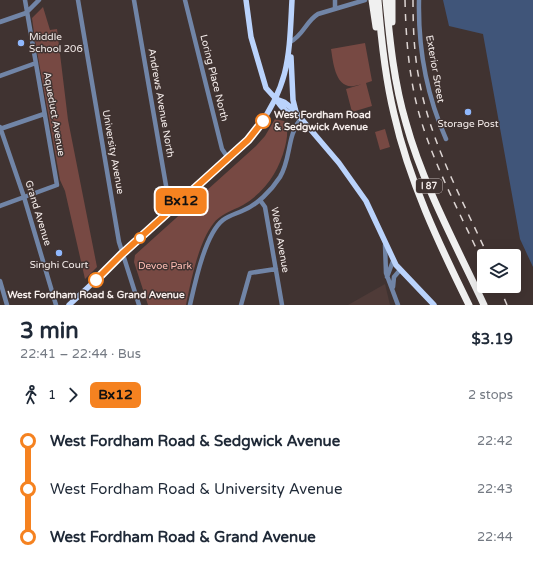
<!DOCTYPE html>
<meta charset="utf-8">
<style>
body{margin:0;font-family:"Varela Round",sans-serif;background:#f2f2f3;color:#1f2937;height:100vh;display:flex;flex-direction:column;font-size:15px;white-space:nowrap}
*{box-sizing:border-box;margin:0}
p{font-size:13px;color:#747a83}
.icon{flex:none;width:22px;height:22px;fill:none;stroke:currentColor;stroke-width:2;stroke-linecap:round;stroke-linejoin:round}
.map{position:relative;height:305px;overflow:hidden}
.details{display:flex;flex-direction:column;background:#fff;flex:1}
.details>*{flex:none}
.badge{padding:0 8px;border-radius:6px;font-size:14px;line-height:26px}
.buttons{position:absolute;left:477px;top:249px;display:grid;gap:8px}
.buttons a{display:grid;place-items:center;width:44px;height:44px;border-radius:4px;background:#fff;box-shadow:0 4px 16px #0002;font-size:20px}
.map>.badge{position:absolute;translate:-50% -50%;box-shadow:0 0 0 2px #fff}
.legs{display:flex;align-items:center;gap:6px;height:44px;padding:0 20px;font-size:13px}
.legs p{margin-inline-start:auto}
.head{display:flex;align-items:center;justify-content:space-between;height:68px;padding:0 20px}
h1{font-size:22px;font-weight:700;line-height:30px}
ul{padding:0 20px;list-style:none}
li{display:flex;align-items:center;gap:14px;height:48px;font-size:15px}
li i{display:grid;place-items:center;width:6px;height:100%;margin:0 5px;background:currentColor}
li i::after{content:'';width:10px;height:10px;margin:-5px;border:3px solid;border-radius:50%;background:#fff}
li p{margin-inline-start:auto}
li:first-child i{background:linear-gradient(#0000 50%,currentColor 0)}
li:last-child i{background:linear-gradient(currentColor 50%,#0000 0)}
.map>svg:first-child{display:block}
.built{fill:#4f3b38}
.green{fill:#774943}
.water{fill:#405579}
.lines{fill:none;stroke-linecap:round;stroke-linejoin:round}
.minor{stroke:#7185a7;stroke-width:4.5}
.major{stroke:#bad3fc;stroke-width:5.5}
.highway{stroke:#f0f0f0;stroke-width:7}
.rail{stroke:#ddd5d3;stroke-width:1.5;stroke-dasharray:7 7;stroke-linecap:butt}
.line-1-casing{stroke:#fff;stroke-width:9}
.line-1{stroke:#f58220;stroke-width:6}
.poi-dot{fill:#90b8fd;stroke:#403331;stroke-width:1.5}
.stop-1-dot{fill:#fff;stroke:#f58220;stroke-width:2}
.labels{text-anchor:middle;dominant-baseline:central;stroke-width:3;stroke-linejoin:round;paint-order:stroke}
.shield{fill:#403331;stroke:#bfb6b4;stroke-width:1}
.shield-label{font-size:9px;font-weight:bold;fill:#f6eeec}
.poi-label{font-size:10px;fill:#f6eeec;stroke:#403331}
.street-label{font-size:10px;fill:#f6eeec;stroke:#403331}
.stop-label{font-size:10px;font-weight:bold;fill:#f6eeec;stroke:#403331;text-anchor:start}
.park-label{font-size:10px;fill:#febdb4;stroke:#403331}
</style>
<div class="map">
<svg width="533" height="305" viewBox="0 0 533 305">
<rect width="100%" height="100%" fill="#403331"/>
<path class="built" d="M385,284L390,305H348Z"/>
<path class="green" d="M43,7L50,30L57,29L68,120L97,267L85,279L65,191L60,180L35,40L32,18Z
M365,43L372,81C366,83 360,85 354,86C335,89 333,61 331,49Z
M366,83L372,106L352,112L346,89Z
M275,119L284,121C289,128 287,139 285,147C279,171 265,192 243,205C232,211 220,214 213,224C198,244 191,281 186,305H148L134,262L135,255L256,146L265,136Z
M385,129L390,147L380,150L375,132Z"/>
<path class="water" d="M443,0H533V267L520,239L483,34L449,26Z"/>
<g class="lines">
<path class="minor" d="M78,0L119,242L139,305
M134,0L168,197L174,207
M185,0L222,149L228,158
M419,0C418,49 426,94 446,139
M335,8V0
M0,22L26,13L39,0
M290,42C303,36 306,21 318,14L365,0
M0,76L36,63
M0,127L24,197L56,305
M0,129L44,114
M260,200L265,207L282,305
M0,206L57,185L25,0
M385,245L386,273L398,305
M387,277L393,261
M0,281L7,305
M393,287L394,277L400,270
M190,305C195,283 205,234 223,220C228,216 235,214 242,211C257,205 271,191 280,177C291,159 287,136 300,120
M241,305L250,273L276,269"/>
<path class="major" d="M246,0L251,37L266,88L276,99L284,102L293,109L339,163L366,201L396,265L434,305
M291,57L293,100L296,112
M276,99C282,109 287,113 298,117
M69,305L255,132C290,84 289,57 292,0"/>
<path class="highway" d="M372,0L376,27
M378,0C381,38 385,77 394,114C409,181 439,244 469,305
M386,0C390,42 394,83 406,123C423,185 457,247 484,305
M392,0V22"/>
<path class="rail" d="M405,0C406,40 409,79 420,117C435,168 462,217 484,265
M413,0C413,27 414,53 419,79C430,142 462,199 488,256
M499,286L507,305"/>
</g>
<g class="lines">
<g class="line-1-casing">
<path id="line-1" d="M96,280L122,254L248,140L263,121"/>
</g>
<use href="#line-1" class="line-1"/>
</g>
<g class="poi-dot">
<circle cx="21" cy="43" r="4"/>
<circle cx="468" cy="112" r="4"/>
<circle cx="59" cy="253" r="4"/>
</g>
<g class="stop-1-dot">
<circle cx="263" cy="121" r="7"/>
<circle cx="140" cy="238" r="5"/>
<circle cx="96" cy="280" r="7"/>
</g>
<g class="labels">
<rect class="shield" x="416" y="179" width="26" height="14" rx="3"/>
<g class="shield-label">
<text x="429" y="186">I 87</text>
</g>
<g class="poi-label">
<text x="29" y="37" text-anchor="start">Middle<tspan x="29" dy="12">School 206</tspan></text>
<text x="468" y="124">Storage Post</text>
<text x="59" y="265">Singhi Court</text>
</g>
<g class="street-label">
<text transform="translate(435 69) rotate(80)">Exterior Street</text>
<text transform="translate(214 78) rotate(76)">Loring Place North</text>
<text transform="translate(161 103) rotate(80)">Andrews Avenue North</text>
<text transform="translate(54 114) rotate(80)">Aqueduct Avenue</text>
<text transform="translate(113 152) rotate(80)">University Avenue</text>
<text transform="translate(38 213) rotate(73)">Grand Avenue</text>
<text transform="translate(280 240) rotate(80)">Webb Avenue</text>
</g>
<g class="stop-label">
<text x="274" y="115">West Fordham Road<tspan x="274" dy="12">&amp; Sedgwick Avenue</tspan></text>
<text x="96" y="295" text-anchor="middle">West Fordham Road &amp; Grand Avenue</text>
</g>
<g class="park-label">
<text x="165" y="266">Devoe Park</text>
</g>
</g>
</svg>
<div class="buttons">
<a><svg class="icon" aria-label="layers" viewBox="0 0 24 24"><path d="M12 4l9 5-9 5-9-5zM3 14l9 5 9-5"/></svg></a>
</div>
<b class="badge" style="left:181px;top:201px;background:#f58220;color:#111">Bx12</b>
</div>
<section class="details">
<div class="head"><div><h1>3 min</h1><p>22:41 – 22:44 · Bus</p></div><b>$3.19</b></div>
<div class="legs"><svg class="icon" aria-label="walk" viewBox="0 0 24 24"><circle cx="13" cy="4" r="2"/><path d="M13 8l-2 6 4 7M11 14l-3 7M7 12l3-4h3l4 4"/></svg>1<svg class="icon" aria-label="forward" viewBox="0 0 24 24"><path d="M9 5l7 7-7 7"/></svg><b class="badge" style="background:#f58220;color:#111">Bx12</b><p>2 stops</p></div>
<ul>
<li><i style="color:#f58220"></i><b>West Fordham Road &amp; Sedgwick Avenue</b><p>22:42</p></li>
<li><i style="color:#f58220"></i><span>West Fordham Road &amp; University Avenue</span><p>22:43</p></li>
<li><i style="color:#f58220"></i><b>West Fordham Road &amp; Grand Avenue</b><p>22:44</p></li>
</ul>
</section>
